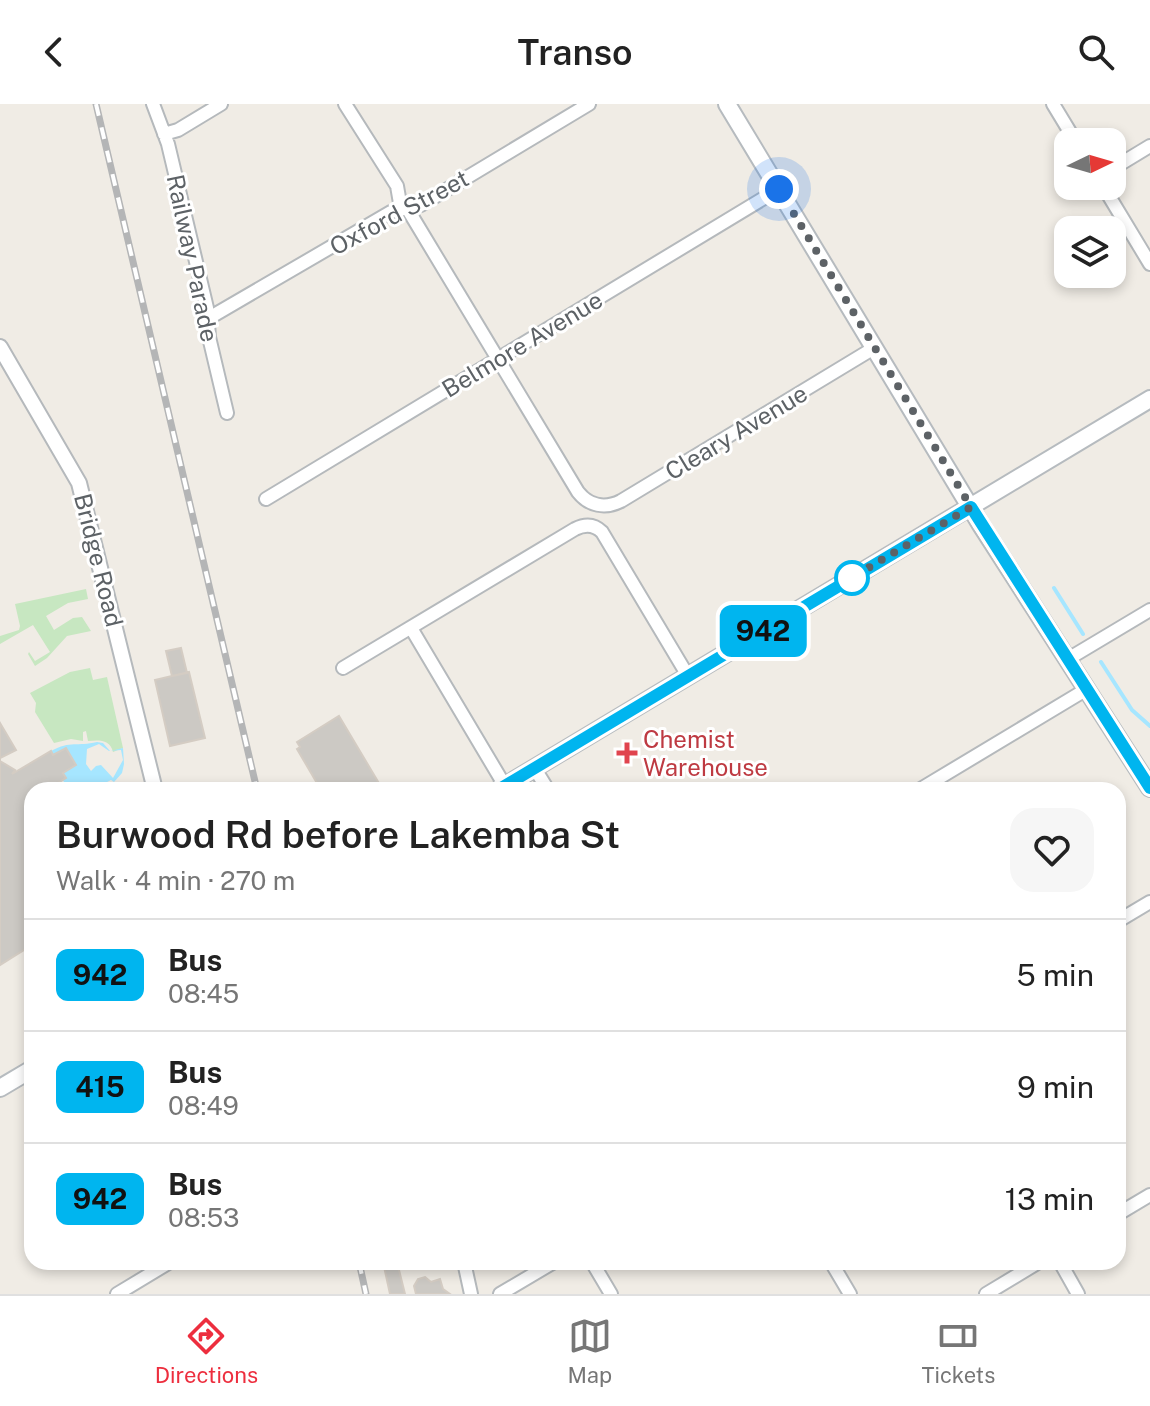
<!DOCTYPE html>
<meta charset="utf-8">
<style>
body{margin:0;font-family:"Public Sans",sans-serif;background:#f6f6f6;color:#222;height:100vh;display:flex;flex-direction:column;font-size:30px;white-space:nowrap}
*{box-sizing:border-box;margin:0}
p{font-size:26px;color:#767676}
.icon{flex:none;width:44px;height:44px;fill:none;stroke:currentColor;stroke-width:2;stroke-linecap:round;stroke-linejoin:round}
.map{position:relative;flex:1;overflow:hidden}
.panel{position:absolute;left:24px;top:678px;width:1102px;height:488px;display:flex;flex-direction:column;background:#fff;border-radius:24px;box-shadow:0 4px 12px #0003}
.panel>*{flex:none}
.badge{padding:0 16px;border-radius:12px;font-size:28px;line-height:52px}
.needle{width:52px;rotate:85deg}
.fabs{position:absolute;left:1054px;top:24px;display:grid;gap:16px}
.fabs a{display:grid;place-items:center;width:72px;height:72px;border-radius:16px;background:#fff;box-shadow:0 4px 12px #0003;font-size:40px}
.you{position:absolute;width:40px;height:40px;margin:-20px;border:6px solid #fff;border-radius:50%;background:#1a73e8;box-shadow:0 0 0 12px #1a73e833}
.map>.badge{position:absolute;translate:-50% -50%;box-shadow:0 0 0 4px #fff}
.round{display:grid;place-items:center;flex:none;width:84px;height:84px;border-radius:24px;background:#f6f6f6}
.summary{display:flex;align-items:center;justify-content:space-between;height:136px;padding:0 32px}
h1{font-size:38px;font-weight:600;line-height:60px}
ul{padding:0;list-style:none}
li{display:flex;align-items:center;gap:24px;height:112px;padding:0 32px;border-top:2px solid #e0e0e0}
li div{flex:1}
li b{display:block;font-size:30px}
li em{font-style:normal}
li .badge{min-width:88px;font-weight:700;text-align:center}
header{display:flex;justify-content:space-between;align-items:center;height:104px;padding:0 32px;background:#fff;font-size:36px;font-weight:600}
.menu{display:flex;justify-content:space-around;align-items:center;height:112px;border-top:2px solid #e0e0e0;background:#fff;font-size:22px;color:#767676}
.menu a{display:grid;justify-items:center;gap:4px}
.menu .selected{color:#ed2e3e}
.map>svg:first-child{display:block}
.green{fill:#c7e7c1}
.water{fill:#a6e6ff;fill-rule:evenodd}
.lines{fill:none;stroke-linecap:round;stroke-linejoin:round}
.stream{stroke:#a6e6ff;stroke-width:4}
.building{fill:#ccc9c4;stroke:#d4ccc3;stroke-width:2}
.minor-casing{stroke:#b5b9bc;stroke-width:16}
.tertiary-casing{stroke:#b5b9bc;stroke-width:18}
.secondary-casing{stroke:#b6bbbf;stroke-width:20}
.minor{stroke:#fff;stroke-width:12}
.tertiary{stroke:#fff;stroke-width:14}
.secondary{stroke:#fff;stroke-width:16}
.rail-casing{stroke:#b4b5b6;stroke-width:7}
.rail{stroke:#fff;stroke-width:4;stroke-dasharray:12;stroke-linecap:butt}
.line-casing{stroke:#fff;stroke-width:18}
.line{stroke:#00b5ef;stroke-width:12}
.walk{stroke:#5d6266;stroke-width:8;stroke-dasharray:0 14.4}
.stop-dot{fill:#fff;stroke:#00b5ef;stroke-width:4}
.health-dot{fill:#e0444e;stroke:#fff;stroke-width:3}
.labels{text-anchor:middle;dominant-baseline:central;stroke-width:6;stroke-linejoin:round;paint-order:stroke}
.street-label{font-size:24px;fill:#5d6266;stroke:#fff}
.health-label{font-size:24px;fill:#be3a42;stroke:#fff;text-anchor:start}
</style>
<header><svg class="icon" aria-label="back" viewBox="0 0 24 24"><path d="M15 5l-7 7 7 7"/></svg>Transo<svg class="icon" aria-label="search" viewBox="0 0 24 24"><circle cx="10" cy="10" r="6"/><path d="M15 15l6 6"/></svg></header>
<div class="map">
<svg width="1150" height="1190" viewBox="0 0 1150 1190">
<rect width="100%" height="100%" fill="#f0ece5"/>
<path class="green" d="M86,485L88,495L68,499L46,512L54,526L73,514L82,513L91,527L67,532L47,554L35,562L28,550L29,548L35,557L50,548L33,521L0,540V532L19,526L20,522L15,500Z
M90,564L93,576L107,573L123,644L113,648C110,635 99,636 88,637L86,627L83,628V637L71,635L54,639L35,608L36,599L30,589L70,568Z"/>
<path class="water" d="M97,638L103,639L110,647L123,644L124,660L122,669L114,678L111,676L92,686H73L62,676L66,674L63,669L76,661L66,644L53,651L51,647C71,636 77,643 97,638ZM99,640L109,647L121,646L123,656L113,674L101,661L96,662L91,667L86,660L87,645Z"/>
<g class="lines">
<path class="stream" d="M1054,484L1083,530
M1101,558L1132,606L1150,622"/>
</g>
<path class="building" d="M181,544L187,569L172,572L166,547Z
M189,568L205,634L170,642L155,576Z
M339,612L383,686H321L297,645L300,643L297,638Z
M0,619L16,646L0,654V657L15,666L12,670L51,647L53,651L66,644L76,661L63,669L66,674L47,686H32V695L29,697L32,696V841L0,861Z
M383,1158H397L405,1190H390Z
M425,1173L431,1178L440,1175L443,1185L450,1190H416L414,1182L418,1175Z"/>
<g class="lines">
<g class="minor-casing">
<path id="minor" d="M153,0L168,40L207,204L209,233L227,309
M345,0L397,82L401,105
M1053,0L1076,38
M164,30L178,26L221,0
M1112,65L1150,42
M1103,82L1150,160
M407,104L578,388C589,402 605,405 621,397L874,244
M209,214L391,108L421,101L589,0
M266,395L779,85
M411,524L505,682
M1068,555L1150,506
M343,564L575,425C585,420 594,420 602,428L688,572
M535,665L548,686
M919,686L1087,585
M1118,817L1150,798
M1118,1110L1150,1091
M464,1158L471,1190
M592,1158L611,1190
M831,1158L850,1190
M1060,1158L1078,1190
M117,1190L170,1158
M500,1190L554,1158
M986,1190L1039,1158"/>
</g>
<g class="tertiary-casing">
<path id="tertiary" d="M0,243L79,379L155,686"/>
</g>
<g class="secondary-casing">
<path id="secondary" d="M727,0L981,421L1150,684
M498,686L1150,295
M0,984L32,965"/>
</g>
<use href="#minor" class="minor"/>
<use href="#tertiary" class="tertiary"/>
<use href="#secondary" class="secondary"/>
<g class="rail-casing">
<path id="rail" d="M96,0L257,686
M359,1158L366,1190"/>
</g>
<use href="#rail" class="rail"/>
</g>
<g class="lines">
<g class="line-casing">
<path id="line" d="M498,686L971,403L1150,684"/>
</g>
<use href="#line" class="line"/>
<path class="walk" d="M779,85L971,403L846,477L852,474"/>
</g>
<circle class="stop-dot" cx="852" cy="474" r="16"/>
<path class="health-dot" d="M623 637h8v8h8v8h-8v8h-8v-8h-8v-8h8z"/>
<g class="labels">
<g class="street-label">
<text transform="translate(399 108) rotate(-28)">Oxford Street</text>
<text transform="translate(193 154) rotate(78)">Railway Parade</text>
<text transform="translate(522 240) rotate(-31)">Belmore Avenue</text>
<text transform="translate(736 328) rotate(-31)">Cleary Avenue</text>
<text transform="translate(99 456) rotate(76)">Bridge Road</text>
</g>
<g class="health-label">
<text x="643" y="635">Chemist<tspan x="643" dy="28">Warehouse</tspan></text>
</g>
</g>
</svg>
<div class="fabs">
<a><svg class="needle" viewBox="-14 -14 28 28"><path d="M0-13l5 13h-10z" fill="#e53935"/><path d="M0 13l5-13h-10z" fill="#767676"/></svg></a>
<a><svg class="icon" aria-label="layers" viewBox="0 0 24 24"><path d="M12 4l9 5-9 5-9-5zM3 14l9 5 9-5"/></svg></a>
</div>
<div class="you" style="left:779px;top:85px"></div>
<b class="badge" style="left:763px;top:527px;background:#00b5ef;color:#111">942</b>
<section class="panel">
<div class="summary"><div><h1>Burwood Rd before Lakemba St</h1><p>Walk · 4 min · 270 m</p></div><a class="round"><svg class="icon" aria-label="heart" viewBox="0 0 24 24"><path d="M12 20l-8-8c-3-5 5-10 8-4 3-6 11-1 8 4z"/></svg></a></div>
<ul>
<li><span class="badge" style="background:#00b5ef;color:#111">942</span><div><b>Bus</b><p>08:45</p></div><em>5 min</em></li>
<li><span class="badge" style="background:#00b5ef;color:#111">415</span><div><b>Bus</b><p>08:49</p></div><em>9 min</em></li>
<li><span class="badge" style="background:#00b5ef;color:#111">942</span><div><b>Bus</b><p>08:53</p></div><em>13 min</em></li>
</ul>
</section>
</div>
<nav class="menu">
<a class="selected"><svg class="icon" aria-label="directions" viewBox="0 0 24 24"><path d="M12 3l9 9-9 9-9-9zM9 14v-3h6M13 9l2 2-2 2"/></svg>Directions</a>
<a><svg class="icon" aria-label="map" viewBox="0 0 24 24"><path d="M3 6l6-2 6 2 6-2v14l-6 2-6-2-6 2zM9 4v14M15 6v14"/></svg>Map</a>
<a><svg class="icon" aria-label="tickets" viewBox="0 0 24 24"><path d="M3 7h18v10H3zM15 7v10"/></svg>Tickets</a>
</nav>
